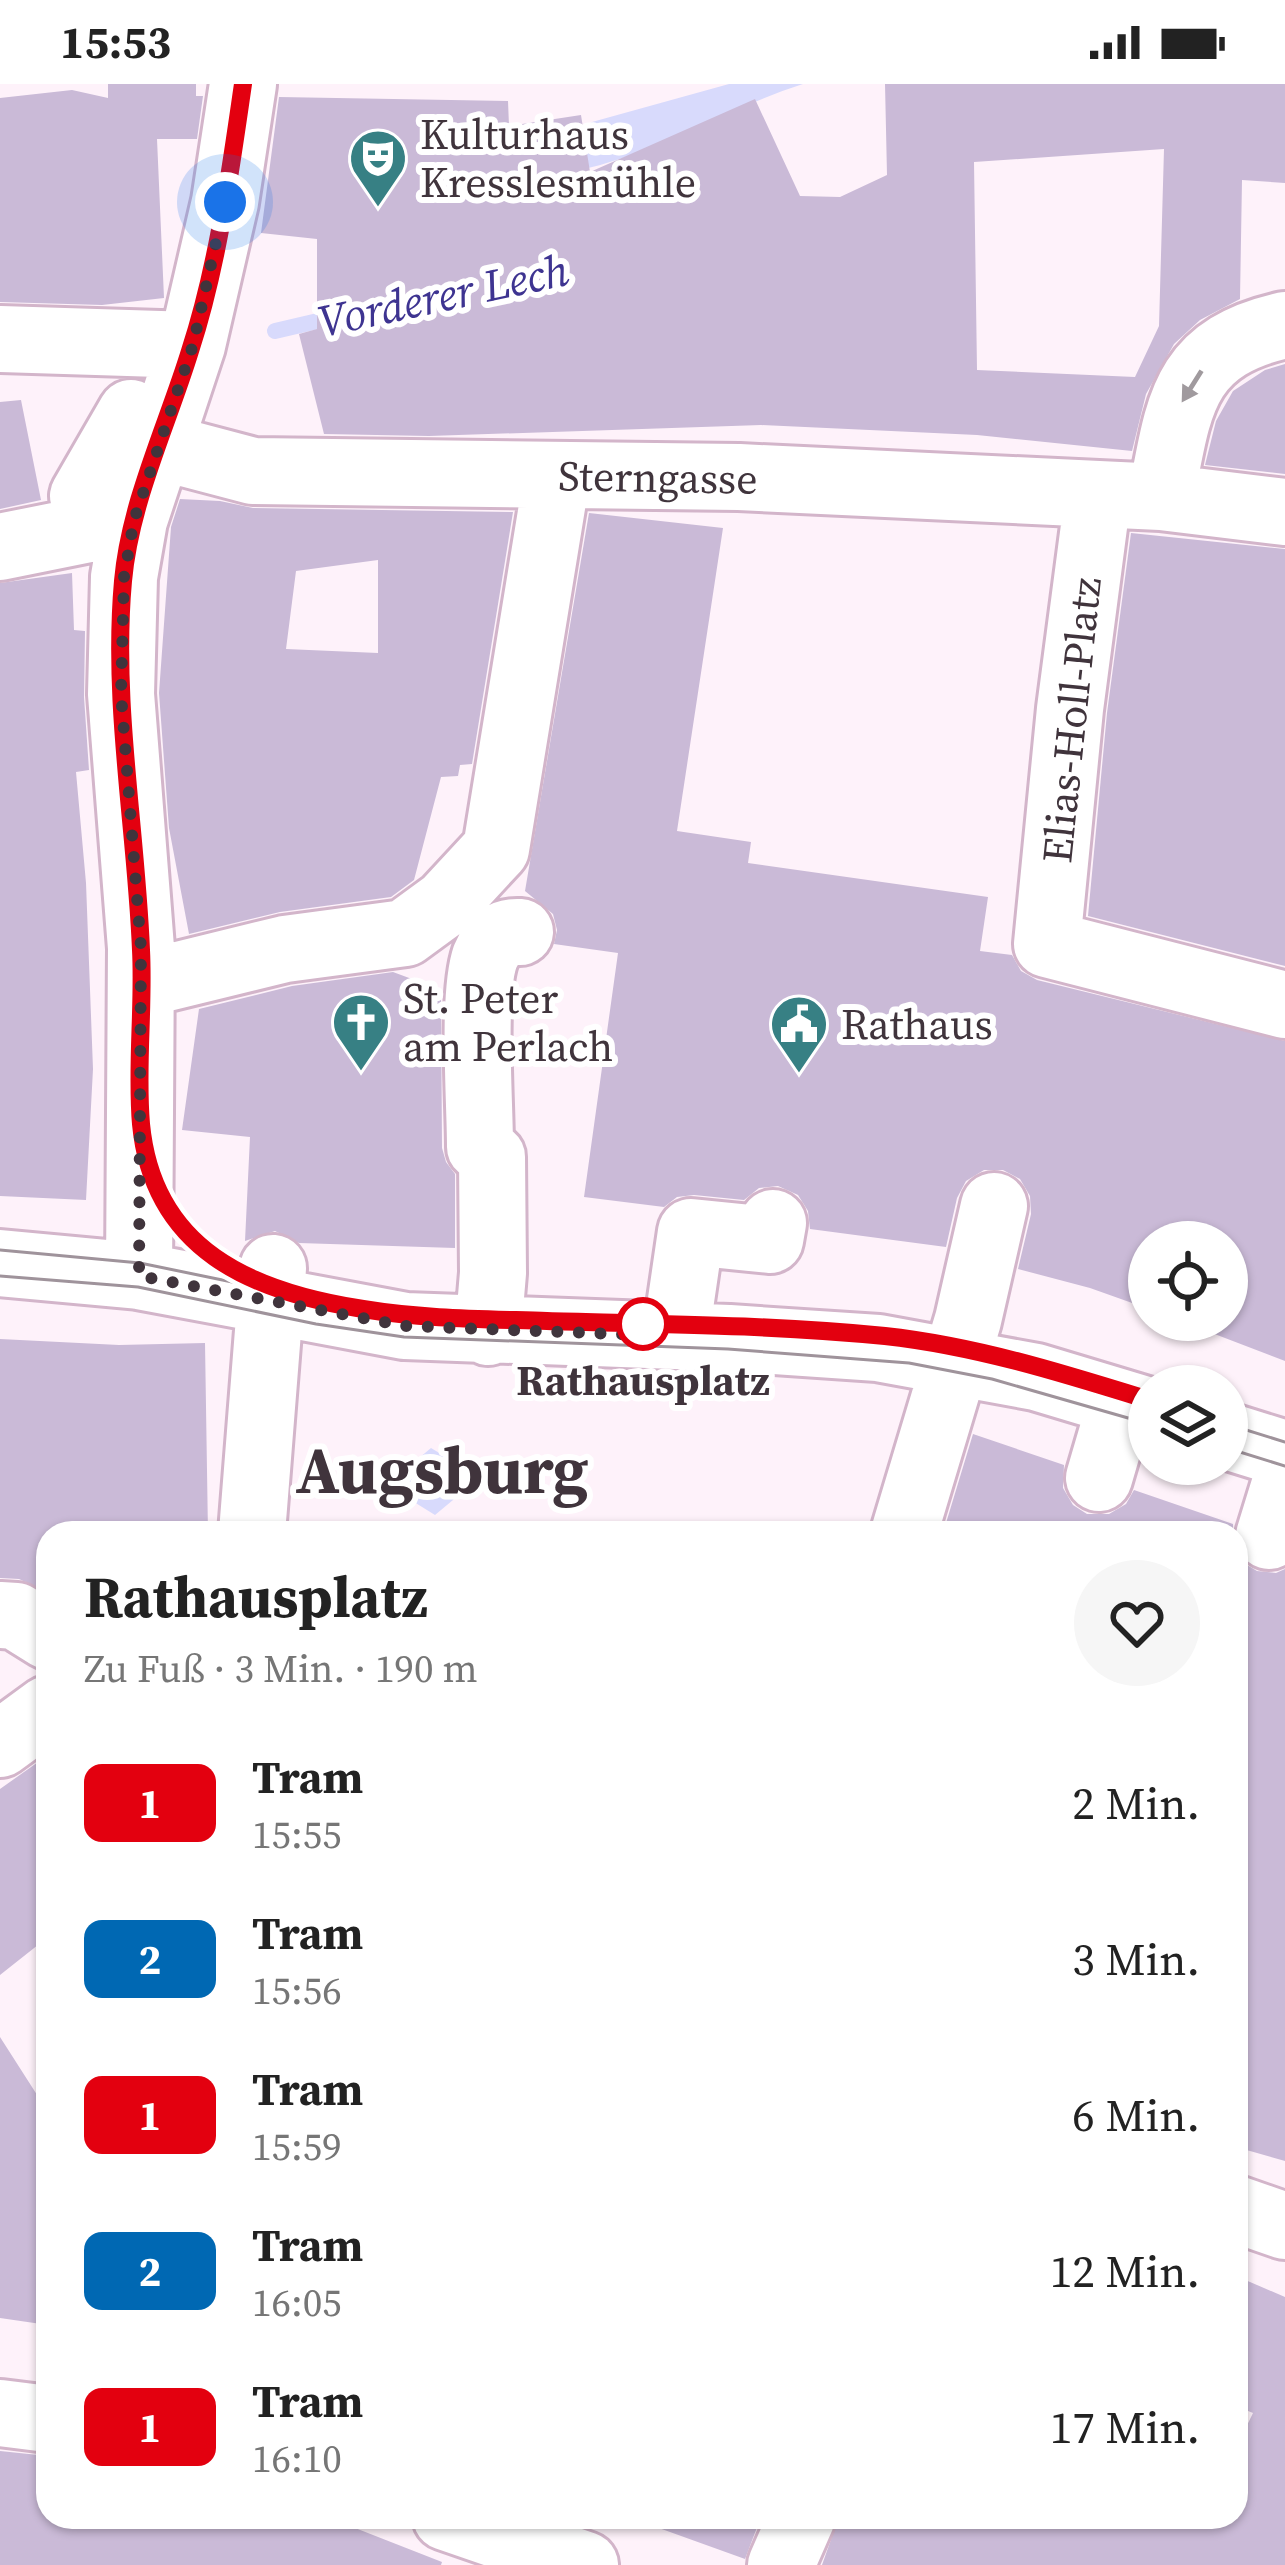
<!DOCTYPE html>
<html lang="de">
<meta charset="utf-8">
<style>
body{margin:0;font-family:"Source Serif 4",serif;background:#f6f6f6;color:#222;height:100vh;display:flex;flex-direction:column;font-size:45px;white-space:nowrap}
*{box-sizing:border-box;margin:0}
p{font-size:39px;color:#767676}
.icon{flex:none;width:66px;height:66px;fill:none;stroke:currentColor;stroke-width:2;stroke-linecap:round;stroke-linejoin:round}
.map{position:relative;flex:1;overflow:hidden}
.side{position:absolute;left:36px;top:1437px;width:1212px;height:1008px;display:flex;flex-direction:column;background:#fff;border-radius:36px;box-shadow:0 3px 9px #0004}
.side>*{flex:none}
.badge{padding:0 24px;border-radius:18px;font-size:42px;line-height:78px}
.fabs{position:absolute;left:1128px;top:1137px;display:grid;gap:24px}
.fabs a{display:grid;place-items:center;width:120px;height:120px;border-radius:50%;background:#fff;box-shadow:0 3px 9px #0004;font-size:60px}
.you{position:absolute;width:60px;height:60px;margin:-30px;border:9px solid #fff;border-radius:50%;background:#1a73e8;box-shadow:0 0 0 18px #1a73e833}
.map>.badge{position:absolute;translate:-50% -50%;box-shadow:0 0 0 6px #fff}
.round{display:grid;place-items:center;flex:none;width:126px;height:126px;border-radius:63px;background:#f6f6f6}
.headline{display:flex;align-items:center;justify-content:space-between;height:204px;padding:0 48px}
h1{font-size:57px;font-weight:700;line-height:90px}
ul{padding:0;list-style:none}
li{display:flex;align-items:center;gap:36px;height:156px;padding:0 48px}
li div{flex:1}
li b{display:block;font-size:45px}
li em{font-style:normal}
li .badge{min-width:132px;font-weight:700;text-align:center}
.status{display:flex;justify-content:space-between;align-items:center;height:84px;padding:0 60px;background:#fff;direction:ltr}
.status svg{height:33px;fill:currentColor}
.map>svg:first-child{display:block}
.water{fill:#d8dafc}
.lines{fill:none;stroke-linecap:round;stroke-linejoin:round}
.stream{stroke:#d8dafc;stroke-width:16}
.building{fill:#cabad7;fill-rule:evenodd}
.minor-casing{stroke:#d3b5ca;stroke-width:72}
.minor{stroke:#fff;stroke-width:66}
.tram{stroke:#9f939b;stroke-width:3}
.oneway{fill:#a09a9e}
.line-casing{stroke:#fff;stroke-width:27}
.line{stroke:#e3000f;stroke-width:18}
.walk{stroke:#40343c;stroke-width:12;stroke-dasharray:0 21.6}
.stop-dot{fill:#fff;stroke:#e3000f;stroke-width:6}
.labels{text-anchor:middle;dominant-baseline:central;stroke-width:12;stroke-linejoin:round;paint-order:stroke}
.poi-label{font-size:42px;fill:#40343c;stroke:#fff;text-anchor:start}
.street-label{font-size:42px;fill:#40343c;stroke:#fff}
.stop-label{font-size:42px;font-weight:bold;fill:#40343c;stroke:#fff}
.water-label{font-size:45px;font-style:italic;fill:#3e3491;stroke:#fff}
.town-label{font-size:66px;font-weight:bold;fill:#40343c;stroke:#fff}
</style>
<div class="status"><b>15:53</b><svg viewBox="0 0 49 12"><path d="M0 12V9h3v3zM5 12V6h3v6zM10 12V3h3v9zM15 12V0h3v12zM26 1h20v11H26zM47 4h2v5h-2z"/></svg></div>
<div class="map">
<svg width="1285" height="2481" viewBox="0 0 1285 2481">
<rect width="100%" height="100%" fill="#fef2fa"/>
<path class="water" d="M729,0H803C730,23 663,66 588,84L583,44L592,38Z
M431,1364L451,1376L466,1396L453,1416L435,1431L414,1418L400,1400L413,1379Z"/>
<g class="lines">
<path class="stream" d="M275,247L335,233"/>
</g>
<path class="building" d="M108,0H196V12H203L197,55H157L164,214L102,221L0,218V14L72,6L108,14Z
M885,0H1285V99L1242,96L1240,215L1200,236L1174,260L1146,310L1132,367L977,351L761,341L429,352L324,350L299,250L317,245V155L261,149L279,13L508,17L509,42L581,31L590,88L755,15L800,112L840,113L887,91ZM1164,65L1159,242L1135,293L977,286L974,78Z
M1285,280V390L1205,381L1216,337L1233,307L1265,286Z
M21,316L41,416L0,425V318Z
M180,415L220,417L253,424L513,428L472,680L460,681L458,692L441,693L414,796L391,813L280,828L189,850L169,744L159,609L171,443ZM378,476V569L286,565L296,487Z
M589,429L723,444L677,747L751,758L748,779L988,813L980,867L1012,871L1021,887L1037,896L1285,957V1277L1178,1236H1227V1158H1149V1225L1090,1204L1018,1185L1031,1130L1030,1112L1020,1095L1003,1086H984L966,1097L957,1114L946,1163L810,1145L808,1127L798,1111L778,1102L759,1104L744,1116L694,1111L677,1113L664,1123L584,1113L618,869L554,860L557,846L553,830L525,807Z
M1131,449L1285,465V882L1088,832L1107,629Z
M72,489L74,546L85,547L84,613L89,686L76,688L86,799L93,985L86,1116L0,1112V499Z
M393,888L428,901L441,915L442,1064L446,1078L455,1090V1164L299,1159L275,1147L245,1157L250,1053L182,1046L199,925L292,902Z
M0,1255L119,1261L205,1259L208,1449H48V1508L19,1495L0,1494Z
M973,1350L1064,1381L1063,1404L1073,1421L1087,1430H1109L1126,1420L1134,1406L1233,1440V1449H943Z
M1236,1467L1242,1478L1257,1487L1276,1489L1285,1485V2077L1236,2063Z
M48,1671V1853L0,1891V1705Z
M0,1953L48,2028V2241L0,2234Z
M1236,2192L1285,2213V2481H822L839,2433H1236V2364L1253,2329L1236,2322Z
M0,2367L48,2372V2433H327L442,2478L441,2481H0Z
M646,2433H761L745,2475L645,2439Z"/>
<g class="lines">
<g class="minor-casing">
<path id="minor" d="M0,255L192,261
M158,362L253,387L739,393L1161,413L1285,428
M83,412L131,329
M1098,412L1070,625L1047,860L1285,921
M1161,413C1179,322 1181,264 1285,241
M0,463L134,436
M142,900L285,865L405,849L446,819L496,765L557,392
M0,1179L139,1192L405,1242L729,1254L878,1264L1036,1293L1149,1327
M139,1192L141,864L121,610L124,493L134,436L192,261L225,118L243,0
M679,1230L691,1148L770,1156L773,1139
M488,1248L493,1189L492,1073L480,1063C480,1018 472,911 485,873C492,856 502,847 520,848
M1227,1352L1285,1370
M1099,1394L1121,1319
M252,1449L273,1184
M904,1449L968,1236L994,1122
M1269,1452L1285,1400
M0,1531L16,1532L48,1552
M0,1660L48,1625
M1236,2125L1285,2142
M0,2329L48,2335
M446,2433L585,2481
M781,2481L802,2433"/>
</g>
<use href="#minor" class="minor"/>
<path class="tram" d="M243,0L225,118L192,261L134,436L124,493L121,610L141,864V1041C156,1154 219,1189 321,1217
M0,1166L140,1179L237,1199
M0,1192L138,1203L316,1240L404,1253L728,1265L909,1279L992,1295L1149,1340
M307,1214C490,1254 694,1233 882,1252C974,1262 1061,1289 1149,1316
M1227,1340L1285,1358
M1227,1364L1285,1382"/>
</g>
<defs><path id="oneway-solid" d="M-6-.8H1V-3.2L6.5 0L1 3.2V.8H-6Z" transform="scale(3)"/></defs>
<use class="oneway" href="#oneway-solid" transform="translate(1192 302) rotate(122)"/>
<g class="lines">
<g class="line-casing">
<path id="line" d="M243,0C230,89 218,181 190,267C167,342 130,418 123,497C112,620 136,743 141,866C144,924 136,983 141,1040C153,1166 252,1208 363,1225C423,1235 486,1235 547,1237C660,1240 773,1241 885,1252C976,1262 1062,1289 1149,1316"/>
</g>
<use href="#line" class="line"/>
<path class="walk" d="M225,118L193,261L134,436L124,493L121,610L141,864L139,1192L405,1242L642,1251L643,1240"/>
</g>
<defs>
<g id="theatre-pin" transform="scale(3)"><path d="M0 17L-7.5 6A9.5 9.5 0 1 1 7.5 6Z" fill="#378084" stroke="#fff"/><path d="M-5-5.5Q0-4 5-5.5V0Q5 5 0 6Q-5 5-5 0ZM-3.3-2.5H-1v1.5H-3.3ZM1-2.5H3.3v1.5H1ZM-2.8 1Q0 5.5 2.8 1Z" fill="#fff"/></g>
<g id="church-pin" transform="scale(3)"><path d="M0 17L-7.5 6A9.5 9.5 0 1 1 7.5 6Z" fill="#378084" stroke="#fff"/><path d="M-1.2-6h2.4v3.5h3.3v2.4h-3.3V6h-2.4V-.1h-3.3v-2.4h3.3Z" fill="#fff"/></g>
<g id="civic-pin" transform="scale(3)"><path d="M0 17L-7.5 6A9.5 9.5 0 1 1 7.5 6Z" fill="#378084" stroke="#fff"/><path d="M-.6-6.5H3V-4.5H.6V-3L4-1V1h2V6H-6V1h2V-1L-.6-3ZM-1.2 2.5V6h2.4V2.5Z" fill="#fff"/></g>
</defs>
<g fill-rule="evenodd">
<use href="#theatre-pin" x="378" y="74"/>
<use href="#church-pin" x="361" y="938"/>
<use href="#civic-pin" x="799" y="940"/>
</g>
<circle class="stop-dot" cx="643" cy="1240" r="24"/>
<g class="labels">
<g class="poi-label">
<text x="420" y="50">Kulturhaus<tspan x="420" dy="48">Kresslesmühle</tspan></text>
<text x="403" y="914">St. Peter<tspan x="403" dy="48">am Perlach</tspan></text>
<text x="841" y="940">Rathaus</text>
</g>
<g class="street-label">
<text transform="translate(658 393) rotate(1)">Sterngasse</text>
<text transform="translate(1071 636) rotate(-84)">Elias-Holl-Platz</text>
</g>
<g class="stop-label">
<text x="643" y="1296">Rathausplatz</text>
</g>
<g class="water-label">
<text transform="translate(443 211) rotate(-12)">Vorderer Lech</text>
</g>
<g class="town-label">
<text x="442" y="1386">Augsburg</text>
</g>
</g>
</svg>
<div class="fabs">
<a><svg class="icon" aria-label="locate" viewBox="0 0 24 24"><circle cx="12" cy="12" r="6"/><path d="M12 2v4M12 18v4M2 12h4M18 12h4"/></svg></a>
<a><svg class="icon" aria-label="layers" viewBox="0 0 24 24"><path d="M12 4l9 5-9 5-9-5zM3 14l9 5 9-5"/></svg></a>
</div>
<div class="you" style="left:225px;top:118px"></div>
<section class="side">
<div class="headline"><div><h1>Rathausplatz</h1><p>Zu Fuß · 3 Min. · 190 m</p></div><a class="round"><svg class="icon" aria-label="heart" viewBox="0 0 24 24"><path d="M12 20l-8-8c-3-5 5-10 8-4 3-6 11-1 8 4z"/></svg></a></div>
<ul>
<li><span class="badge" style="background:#e3000f;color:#fff">1</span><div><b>Tram</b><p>15:55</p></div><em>2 Min.</em></li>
<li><span class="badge" style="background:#0068b3;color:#fff">2</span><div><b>Tram</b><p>15:56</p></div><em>3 Min.</em></li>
<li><span class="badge" style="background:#e3000f;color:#fff">1</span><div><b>Tram</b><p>15:59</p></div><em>6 Min.</em></li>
<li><span class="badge" style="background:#0068b3;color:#fff">2</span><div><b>Tram</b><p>16:05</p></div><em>12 Min.</em></li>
<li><span class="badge" style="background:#e3000f;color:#fff">1</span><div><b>Tram</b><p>16:10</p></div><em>17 Min.</em></li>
</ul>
</section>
</div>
